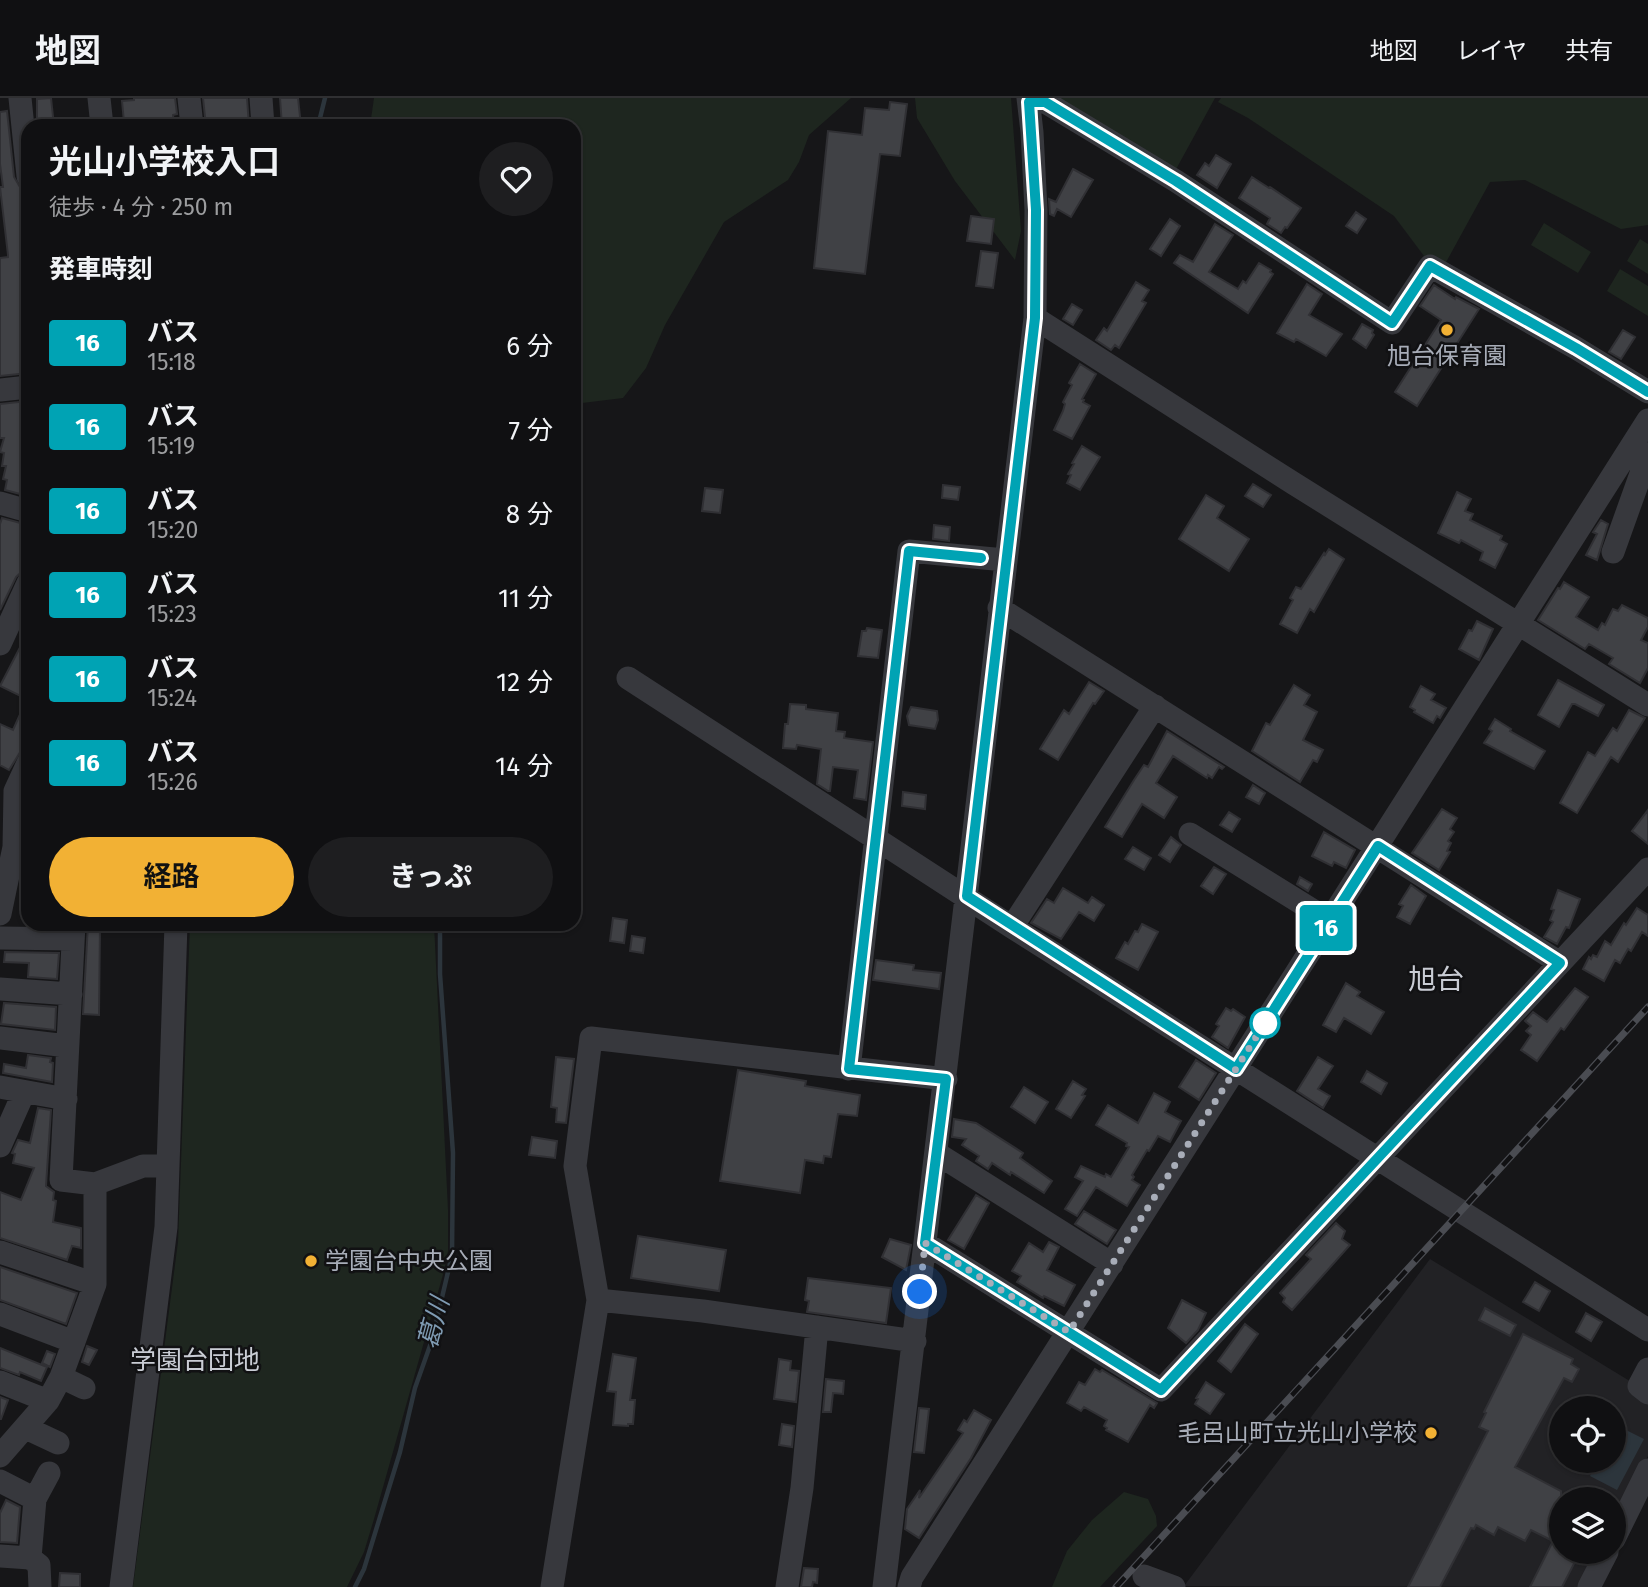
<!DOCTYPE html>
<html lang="ja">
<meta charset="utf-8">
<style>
body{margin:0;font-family:"Fira Sans","Noto Sans JP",sans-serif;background:#1e1e20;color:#f1f3f6;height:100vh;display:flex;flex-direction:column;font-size:26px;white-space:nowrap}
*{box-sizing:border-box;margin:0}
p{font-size:23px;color:#9c9d9f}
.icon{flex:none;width:38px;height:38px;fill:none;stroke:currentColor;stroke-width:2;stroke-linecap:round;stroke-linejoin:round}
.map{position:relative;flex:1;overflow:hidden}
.drawer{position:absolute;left:21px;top:21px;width:560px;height:812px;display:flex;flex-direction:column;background:#101012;border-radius:21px;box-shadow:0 2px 5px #0004,0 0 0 2px #303032}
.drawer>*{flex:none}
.badge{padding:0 14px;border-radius:5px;font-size:24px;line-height:46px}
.tools{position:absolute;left:1549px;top:1298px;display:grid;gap:14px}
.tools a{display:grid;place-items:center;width:77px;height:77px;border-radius:50%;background:#101012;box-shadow:0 2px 5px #0004,0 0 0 2px #303032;font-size:35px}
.you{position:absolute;width:35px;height:35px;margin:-18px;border:5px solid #fff;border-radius:50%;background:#1a73e8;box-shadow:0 0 0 10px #1a73e833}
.map>.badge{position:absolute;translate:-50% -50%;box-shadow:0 0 0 4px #fff}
h2{padding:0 28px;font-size:26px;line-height:63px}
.round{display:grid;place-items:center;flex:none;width:74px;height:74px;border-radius:37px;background:#1e1e20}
.summary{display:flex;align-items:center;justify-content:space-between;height:119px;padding:0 28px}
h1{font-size:33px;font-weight:700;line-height:52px}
.button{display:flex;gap:14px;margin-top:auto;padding:14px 28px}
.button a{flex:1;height:80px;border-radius:42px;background:#f2b134;color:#111;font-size:28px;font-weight:700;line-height:80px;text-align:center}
.button a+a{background:#1e1e20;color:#f1f3f6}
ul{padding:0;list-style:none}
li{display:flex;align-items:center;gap:21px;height:84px;padding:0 28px}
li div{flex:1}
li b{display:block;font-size:26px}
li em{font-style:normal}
li .badge{min-width:77px;font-weight:700;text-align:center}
header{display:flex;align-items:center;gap:42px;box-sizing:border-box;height:98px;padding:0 35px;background:#101012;border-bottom:2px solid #303032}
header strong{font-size:33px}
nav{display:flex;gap:38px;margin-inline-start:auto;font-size:24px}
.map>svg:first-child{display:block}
.built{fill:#222225;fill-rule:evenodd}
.green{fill:#1e261f}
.water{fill:#2c353c}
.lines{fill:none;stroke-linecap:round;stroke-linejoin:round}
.stream{stroke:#2c353c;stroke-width:4.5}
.building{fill:#404145;stroke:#303034;stroke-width:2}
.minor{stroke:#37383d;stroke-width:23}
.rail-casing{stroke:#4a4c52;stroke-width:7}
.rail{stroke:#111113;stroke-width:4.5;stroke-dasharray:13;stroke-linecap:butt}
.line-casing{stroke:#fff;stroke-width:16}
.line{stroke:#00a3b4;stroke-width:10}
.walk{stroke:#a8adb8;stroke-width:7;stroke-dasharray:0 12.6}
.poi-dot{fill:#f2b134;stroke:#111113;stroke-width:2.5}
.stop-dot{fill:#fff;stroke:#00a3b4;stroke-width:3.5}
.labels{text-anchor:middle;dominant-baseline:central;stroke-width:5;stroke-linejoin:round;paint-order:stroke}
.poi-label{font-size:24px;fill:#a8adb8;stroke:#111113}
.water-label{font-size:26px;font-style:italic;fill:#7f9bb3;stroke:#111113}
.neighbourhood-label{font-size:26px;fill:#c9ccd4;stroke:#111113}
.quarter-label{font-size:28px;fill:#c9ccd4;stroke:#111113}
</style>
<header>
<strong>地図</strong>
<nav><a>地図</a><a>レイヤ</a><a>共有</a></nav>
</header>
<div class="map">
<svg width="1648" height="1489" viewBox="0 0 1648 1489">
<rect width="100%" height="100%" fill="#161618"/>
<path class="built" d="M1430,1161L1633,1285L1648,1306V1358L1614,1427V1402H1561V1454H1600L1582,1489L1184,1488ZM1561,1311H1614V1363H1561Z"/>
<path class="green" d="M374,0H851L809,37L799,64L788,82L724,124L665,227L646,270L623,300L574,306V28H370Z
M915,0H1011L1021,133L1015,162L955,83L917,20Z
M1045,0H1215L1174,75Z
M1221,0H1648V127L1621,131L1525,82L1490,84L1444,168L1424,158L1394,118L1248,20L1218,4Z
M1544,125L1591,154L1578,175L1531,147Z
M1640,141L1648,146V176L1627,163Z
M1620,171L1648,188V218L1607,193Z
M190,826H434L448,1112V1153L444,1173L374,1421L364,1454L347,1489H133L178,1144Z
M1124,1394L1148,1401L1156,1418L1157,1428L1100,1489H1052L1067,1453L1092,1422Z"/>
<path class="water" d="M1616,1327L1644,1341L1617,1392L1590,1378L1598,1363H1614V1333Z"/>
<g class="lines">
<path class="stream" d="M318,28L325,0
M355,1489L364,1471L400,1354L415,1290L432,1242L452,1157L453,1055L440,876V826"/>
</g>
<path class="building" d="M51,0L54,28H37V1Z
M134,0H175L177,16L173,17L174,28H131V23L124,24L122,3L134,2Z
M203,0H247L249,28H206Z
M280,0H298L301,28H282Z
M890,4L907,6L900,58L880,56L865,176L814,170L828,33L862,37L865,10L889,12Z
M7,13L14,79L20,89L28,167V275L0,278V160L8,159V157L0,89H3L0,66V14Z
M1216,57L1231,66L1217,90L1197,77L1205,65L1209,68Z
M1073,71L1093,82L1071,119L1057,111L1054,118L1050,116L1049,101L1056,104Z
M1252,79L1269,90L1270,89L1301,110L1287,130L1285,129L1281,135L1267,126L1270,120L1239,100Z
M1356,114L1366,121L1357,135L1346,128Z
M971,118L994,121L991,146L967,143Z
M1170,121L1180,128L1161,158L1150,151Z
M1215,126L1233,137L1209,174L1238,191L1243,183L1246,185L1259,165L1271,172L1270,174L1273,176L1248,215L1174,165L1180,157L1193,164Z
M981,153L998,155L993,190L976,188Z
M1136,184L1149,192L1142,203L1146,205L1119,250L1115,247L1111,252L1096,242L1104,230L1107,233Z
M1307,186L1322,196L1309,217L1342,236L1326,258L1296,241L1294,244L1277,235Z
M1434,187L1455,201L1456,199L1479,211L1417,308L1395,294L1441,222L1420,208Z
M1072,206L1082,212L1073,227L1063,221Z
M1362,226L1373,232L1372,235L1374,237L1366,250L1353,241Z
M1623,232L1635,239L1621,261L1609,254Z
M1080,266L1096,276L1082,301L1084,302L1083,304L1090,308L1072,341L1054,332L1063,313L1065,306L1063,304L1072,287L1069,285Z
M28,303V364L24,381L28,383L24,397L5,392L7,382L3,381L6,368H2L4,355L0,354L4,340H0V306Z
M1082,348L1100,359L1080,392L1067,385L1071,377L1068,376L1074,366L1072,365Z
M1253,386L1271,397L1263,409L1245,398Z
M943,387L960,389L958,402L942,400Z
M705,390L723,392L720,415L702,413Z
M1457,394L1471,401L1465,413L1473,416L1470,422L1502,438L1500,442L1507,446L1495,470L1480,462L1483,454L1461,442L1459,445L1438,435Z
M1206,397L1224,408L1217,420L1249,441L1229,473L1179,441Z
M2,420L28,427V468L16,479L0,512V426Z
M1601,422L1608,426L1597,462L1586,457L1597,436L1593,434Z
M934,427L950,429L949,443L933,441Z
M1329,451L1344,461L1314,514L1310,511L1297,535L1280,526L1293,502L1290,500L1296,489L1301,491L1324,455L1325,457Z
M1564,484L1589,499L1576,519L1598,532L1602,525L1605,527L1613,511L1618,513L1622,507L1648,520V529L1641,542L1648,545V570L1640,585L1609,566L1613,560L1589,546L1585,551L1538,522L1558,490L1560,491Z
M28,519V650L24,648L9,672L0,667V626L13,632L27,601L0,588L28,534L22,531Z
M1477,523L1493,531L1479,562L1459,551L1469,532L1472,533Z
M867,530L882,532L878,560L858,558L862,533H866Z
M1558,582L1604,607L1598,618L1575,606H1572L1559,629L1538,617Z
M1089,584L1104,593L1095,606L1093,605L1058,662L1040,651L1064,612L1069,616Z
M1294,587L1310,597L1304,607L1317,614L1303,642L1323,652L1317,664L1313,662L1300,684L1252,653L1266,625L1270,627Z
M1421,588L1435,596L1431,602L1446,610L1440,620L1437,618L1433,625L1414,614L1415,612L1410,609Z
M790,606L806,607V611L838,615L836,633L845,634L844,640L873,644L866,702L854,700L858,672L833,669L830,693H828L817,686L821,651L797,647L796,651L783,650L785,626H788Z
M911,609L937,613L938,622L935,631L909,627L907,618Z
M1629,612L1645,620L1618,664L1611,659L1577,715L1560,705L1588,654L1595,658L1613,630L1617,633Z
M1495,621L1511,631L1510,633L1545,653L1534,671L1484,645L1492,633L1489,631Z
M1167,633L1224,669L1222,671L1219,669L1212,680L1208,677L1207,680L1173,658L1156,685L1177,699L1164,720L1142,706L1122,739L1105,729L1134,682L1144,667L1148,669Z
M1253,687L1265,695L1259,706L1246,699Z
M903,694L926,697L925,711L902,708Z
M1442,711L1457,720L1450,731L1454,734L1448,743L1451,745L1447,753L1450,754L1439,772L1412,755Z
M1648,712V746L1632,733Z
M1229,714L1240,721L1232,734L1220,727Z
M1324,734L1355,752L1346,770L1334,764L1332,768L1312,758Z
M1171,739L1181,747L1170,764L1159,757Z
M1133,749L1151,760L1144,772L1125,761Z
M1214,769L1226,776L1213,796L1201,788Z
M1300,779L1312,786L1308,793L1297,786Z
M1411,787L1426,798L1410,826L1397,819L1403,808L1399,806Z
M1063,790L1088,805L1092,799L1104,807L1094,823L1079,814L1061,841L1031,825L1047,801L1054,805Z
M1558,792L1580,801L1569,830L1566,829L1557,846L1544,839L1553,824L1550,822L1554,812L1551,811Z
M1637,810L1648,817V838L1642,834L1631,853L1628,851L1620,865L1615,862L1604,883L1583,871L1589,859L1591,861L1593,857L1597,859L1605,843L1611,847L1624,825L1626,827Z
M613,820L627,822L624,845L610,843Z
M88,826H100L99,917L83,916Z
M1142,826L1158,834L1138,872L1116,860L1125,844L1128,846L1135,833L1138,834Z
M632,838L645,840L643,855L630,853Z
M5,854L59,855L57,881L28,879L29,865L4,864Z
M876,862L914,867L913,872L941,875L939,891L873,882Z
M1346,885L1360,894L1357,898L1384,914L1371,936L1344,920L1336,934L1323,927Z
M1575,890L1588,899L1564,932L1561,930L1537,963L1521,952L1531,937L1526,933L1531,928L1525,923L1533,914L1547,924Z
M4,905L56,909L55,932L1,926Z
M1226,910L1231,913L1233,911L1245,919L1228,950L1212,939L1219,928L1216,926Z
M28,957L51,960L50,964L53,965L52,984L3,975L4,966L26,970Z
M556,959L574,961L566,1025L556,1024L557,1010L551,1009Z
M1318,959L1333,968L1318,991L1330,998L1323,1010L1297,993Z
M1196,962L1216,975L1199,1002L1179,989Z
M738,972L806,983L805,988L860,997L857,1018L838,1016L831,1059L824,1058L823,1065L805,1062L800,1095L720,1083Z
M1367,973L1387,985L1381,996L1361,984Z
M1073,983L1086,991L1082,997L1085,998L1071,1020L1056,1011Z
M1024,989L1048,1004L1035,1025L1011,1009Z
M1154,995L1170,1004L1165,1014L1181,1023L1170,1044L1158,1038L1149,1053L1147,1052L1132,1077L1134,1079L1132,1082L1140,1087L1127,1108L1096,1089L1077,1118L1065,1111L1083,1083L1075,1079L1081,1068L1105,1079L1106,1076L1111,1079L1129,1049L1126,1048L1127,1045L1096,1027L1108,1007L1138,1025Z
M38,1010L51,1012L46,1088L54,1094L53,1102L56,1103L53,1124L81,1130V1150L72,1148L67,1162L0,1140V1094L21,1102L34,1070L13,1065L15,1056L12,1055L18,1042L30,1045Z
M954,1021L976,1025L1023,1055L1020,1060L1052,1083L1044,1095L1011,1074L1010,1077L992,1065L988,1071L976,1063L979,1058L962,1047L966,1041L952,1039Z
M532,1039L557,1043L555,1060L529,1057Z
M976,1097L989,1105L964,1151L948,1142Z
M1084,1113L1116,1132L1107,1146L1075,1126Z
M1336,1125L1345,1133L1342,1141L1350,1147L1292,1212L1283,1204L1285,1200L1280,1195L1311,1161L1306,1157Z
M638,1138L726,1152L719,1193L631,1180Z
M890,1141L911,1147L906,1172L882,1159Z
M1049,1144L1059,1149L1047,1172L1075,1187L1064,1208L1044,1198L1043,1200L1017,1184L1021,1178L1012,1173L1029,1145L1043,1154Z
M0,1169L77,1195L66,1226L0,1202Z
M808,1180L891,1190L886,1225L807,1214L809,1203L805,1202Z
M1535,1184L1550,1193L1539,1213L1523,1204Z
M1182,1202L1206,1215L1198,1232L1186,1245L1168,1230Z
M1485,1210L1516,1227L1510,1238L1479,1222Z
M1586,1215L1602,1224L1591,1243L1576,1234Z
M1245,1226L1258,1236L1231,1274L1218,1263Z
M1523,1236L1573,1261L1571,1266L1579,1271L1572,1284L1564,1280L1515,1369L1561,1393V1454H1580L1562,1489H1530L1553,1443L1531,1432L1525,1443L1498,1429L1494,1437L1476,1427L1474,1431L1471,1430L1440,1489H1408L1488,1333L1479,1329L1486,1315L1484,1314Z
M87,1248L97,1252L89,1267L82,1264Z
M0,1250L47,1269L41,1283L20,1274L19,1277L0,1270Z
M47,1253L55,1256L50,1269L42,1265Z
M613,1256L636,1260L630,1302H635L633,1326H628V1328L613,1327L616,1294L607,1293Z
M779,1261L791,1263L790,1272L799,1273L796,1304L774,1301Z
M1095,1271L1100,1274L1102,1272L1157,1305L1154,1310L1150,1307L1128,1344L1106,1332L1107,1330L1104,1328L1107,1322L1084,1309L1081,1313L1067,1305L1079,1284L1085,1287Z
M826,1281L844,1283L843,1296L833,1295L831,1314H823Z
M1206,1284L1224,1296L1210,1316L1195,1306L1198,1301L1196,1300Z
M0,1299L8,1302L1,1321H0Z
M919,1310L929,1311L924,1355L914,1354Z
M974,1312L991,1322L971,1360L919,1440L905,1431L907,1411L920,1392L919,1400L963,1335L958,1332L964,1322L967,1324Z
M782,1326L794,1328L792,1349L779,1347Z
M6,1402L20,1409L17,1445L0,1444V1415Z
M804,1470L818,1471L817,1485L813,1484L812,1489H801Z
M60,1475L80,1476V1489H59Z"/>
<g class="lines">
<path class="minor" d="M20,0L28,78
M99,0L102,28
M189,0L192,28
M261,0L263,28
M1029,4H1045L1176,83L1392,225L1430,168L1576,250L1648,294
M1035,220L1293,385L1648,607
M0,292L28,289
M0,405L28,413
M1613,454L1648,356
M999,510L1560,865
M0,546L28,485
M628,580L1012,829L1648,1232
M1190,736L1330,823
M0,816L14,749L15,693L28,665
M74,826L61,1082L95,1086V1186
M1012,829L1155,608
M0,840L73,841
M0,891L71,896
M0,940L67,948
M849,971L909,453L1005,462
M0,989L66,1001
M0,1048L24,994
M936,1055L1112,1166
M95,1086L143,1068H168
M925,1145L1161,1292L1648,771
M0,1154L95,1186L61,1279L48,1303L0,1358
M598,1202L703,1213L915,1243
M0,1216L74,1244
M1648,1271L1639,1288L1648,1295
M61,1279L84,1290
M0,1284L48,1303
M26,1330L58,1345
M0,1383L35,1401
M1614,1441L1648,1372
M0,1458L30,1460
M1144,1478L1174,1489
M40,1489L39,1467L30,1460L35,1401L49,1375
M121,1489L166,1129L176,826
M552,1489L598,1202L575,1068L591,940L946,981
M787,1489L802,1390L817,1229
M884,1489L1035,220L1036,112L1032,34L1028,0
M909,1489L912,1479L1648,322
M1589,1489L1607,1454"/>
<g class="rail-casing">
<path id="rail" d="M1116,1489L1648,909"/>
</g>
<use href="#rail" class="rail"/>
</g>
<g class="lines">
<g class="line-casing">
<path id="line" d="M981,460L909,453L849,971L946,981L925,1145L1161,1292L1560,865L1378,748L1236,971L967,798L1035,220L1036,112L1029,4H1045L1176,83L1392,225L1430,168L1576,250L1648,294"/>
</g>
<use href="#line" class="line"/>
<path class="walk" d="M920,1194L925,1145L1069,1234L1265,925"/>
</g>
<g class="poi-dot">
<circle cx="1447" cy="232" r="7"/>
<circle cx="311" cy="1163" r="7"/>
<circle cx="1431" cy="1335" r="7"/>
</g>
<circle class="stop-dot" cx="1265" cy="925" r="14"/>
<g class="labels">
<g class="poi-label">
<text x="1447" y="258">旭台保育園</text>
<text x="325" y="1163" text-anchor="start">学園台中央公園</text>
<text x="1417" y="1335" text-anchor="end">毛呂山町立光山小学校</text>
</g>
<g class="water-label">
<text transform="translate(434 1225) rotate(-75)">葛川</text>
</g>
<g class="neighbourhood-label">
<text x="195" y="1262">学園台団地</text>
</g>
<g class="quarter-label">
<text x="1436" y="881">旭台</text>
</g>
</g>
</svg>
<div class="tools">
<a><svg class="icon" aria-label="locate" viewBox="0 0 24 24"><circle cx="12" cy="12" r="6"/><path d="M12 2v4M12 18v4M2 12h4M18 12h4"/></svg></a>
<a><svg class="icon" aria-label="layers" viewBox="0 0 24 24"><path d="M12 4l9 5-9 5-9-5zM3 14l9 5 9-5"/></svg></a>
</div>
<div class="you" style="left:920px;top:1194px"></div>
<b class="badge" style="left:1326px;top:830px;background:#00a3b4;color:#fff">16</b>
<section class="drawer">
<div class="summary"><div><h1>光山小学校入口</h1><p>徒歩 · 4 分 · 250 m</p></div><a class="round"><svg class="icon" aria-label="heart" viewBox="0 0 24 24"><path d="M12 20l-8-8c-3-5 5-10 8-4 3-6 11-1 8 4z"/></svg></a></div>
<h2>発車時刻</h2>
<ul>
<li><span class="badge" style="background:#00a3b4;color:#fff">16</span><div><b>バス</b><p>15:18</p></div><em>6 分</em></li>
<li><span class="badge" style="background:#00a3b4;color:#fff">16</span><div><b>バス</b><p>15:19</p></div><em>7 分</em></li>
<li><span class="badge" style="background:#00a3b4;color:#fff">16</span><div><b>バス</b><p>15:20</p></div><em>8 分</em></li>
<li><span class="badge" style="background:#00a3b4;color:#fff">16</span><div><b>バス</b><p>15:23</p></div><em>11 分</em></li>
<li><span class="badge" style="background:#00a3b4;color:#fff">16</span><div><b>バス</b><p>15:24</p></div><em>12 分</em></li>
<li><span class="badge" style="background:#00a3b4;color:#fff">16</span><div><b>バス</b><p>15:26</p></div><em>14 分</em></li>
</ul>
<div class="button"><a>経路</a><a>きっぷ</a></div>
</section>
</div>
